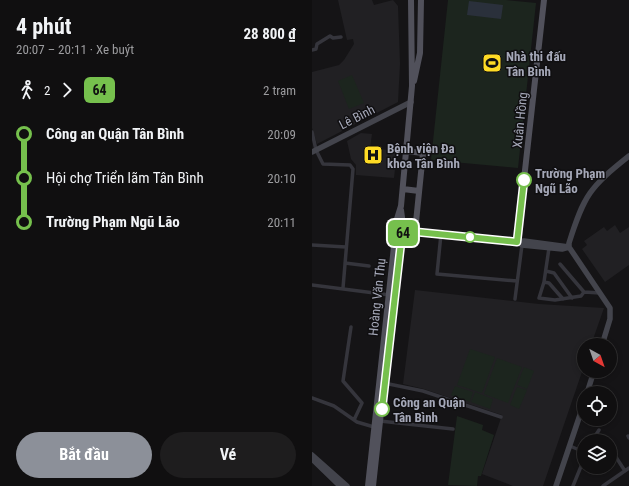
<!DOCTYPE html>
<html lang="vi">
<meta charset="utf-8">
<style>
body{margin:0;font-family:"Roboto Condensed",sans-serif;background:#1e1d1e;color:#f1f3f6;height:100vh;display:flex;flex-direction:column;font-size:15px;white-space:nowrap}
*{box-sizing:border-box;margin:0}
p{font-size:13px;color:#9c9c9f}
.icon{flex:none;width:22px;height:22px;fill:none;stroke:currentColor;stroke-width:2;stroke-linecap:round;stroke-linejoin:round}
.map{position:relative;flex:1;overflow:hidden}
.side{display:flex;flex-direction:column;background:#100f10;width:312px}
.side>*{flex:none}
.badge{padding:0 8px;border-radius:6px;font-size:14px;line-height:26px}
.needle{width:26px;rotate:140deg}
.controls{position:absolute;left:265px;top:338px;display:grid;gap:8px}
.controls a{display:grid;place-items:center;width:40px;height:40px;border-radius:50%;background:#100f10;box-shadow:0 2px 6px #0003,0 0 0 1px #302f30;font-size:20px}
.map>.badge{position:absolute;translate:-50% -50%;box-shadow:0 0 0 2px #fff}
.legs{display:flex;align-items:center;gap:6px;height:44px;padding:0 16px;font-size:13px}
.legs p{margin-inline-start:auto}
.headline{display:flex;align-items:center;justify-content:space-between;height:68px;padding:0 16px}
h1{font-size:22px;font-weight:700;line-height:30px}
.primary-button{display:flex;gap:8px;margin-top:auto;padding:8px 16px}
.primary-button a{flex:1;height:46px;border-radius:24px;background:#8c9099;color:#fff;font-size:16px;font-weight:700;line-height:46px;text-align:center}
.primary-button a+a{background:#1e1d1e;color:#f1f3f6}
ul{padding:0 16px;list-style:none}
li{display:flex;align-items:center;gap:14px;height:44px;font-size:15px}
li i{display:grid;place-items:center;width:6px;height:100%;margin:0 5px;background:currentColor}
li i::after{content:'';width:10px;height:10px;margin:-5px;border:3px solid;border-radius:50%;background:#100f10}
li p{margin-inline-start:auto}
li:first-child i{background:linear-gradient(#0000 50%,currentColor 0)}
li:last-child i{background:linear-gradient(currentColor 50%,#0000 0)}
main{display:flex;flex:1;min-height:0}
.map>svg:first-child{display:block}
.built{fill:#212023}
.green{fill:#1c251e}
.water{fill:#2a303b}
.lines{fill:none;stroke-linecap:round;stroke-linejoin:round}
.street{stroke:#35353c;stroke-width:3.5}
.secondary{stroke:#43444c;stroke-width:5.5}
.primary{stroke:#51515b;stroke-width:6}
.line-1-casing{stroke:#fff;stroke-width:9}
.line-1{stroke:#76c04d;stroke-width:6}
.stop-1-dot{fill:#fff;stroke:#76c04d;stroke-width:2}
.labels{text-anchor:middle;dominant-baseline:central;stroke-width:3;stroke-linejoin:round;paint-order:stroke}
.poi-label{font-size:13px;font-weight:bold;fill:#a5a8b8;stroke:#100f11;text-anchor:start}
.street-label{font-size:13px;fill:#a5a8b8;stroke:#100f11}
.stop-label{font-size:13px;font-weight:bold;fill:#a5a8b8;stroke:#100f11;text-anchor:start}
</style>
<main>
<section class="side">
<div class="headline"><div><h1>4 phút</h1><p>20:07 – 20:11 · Xe buýt</p></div><b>28 800 ₫</b></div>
<div class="legs"><svg class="icon" aria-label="walk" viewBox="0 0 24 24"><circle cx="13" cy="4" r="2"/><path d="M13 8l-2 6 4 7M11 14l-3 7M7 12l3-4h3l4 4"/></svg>2<svg class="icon" aria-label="forward" viewBox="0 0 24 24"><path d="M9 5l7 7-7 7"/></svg><b class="badge" style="background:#76c04d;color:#111">64</b><p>2 trạm</p></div>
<ul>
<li><i style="color:#76c04d"></i><b>Công an Quận Tân Bình</b><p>20:09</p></li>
<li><i style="color:#76c04d"></i><span>Hội chợ Triển lãm Tân Bình</span><p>20:10</p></li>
<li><i style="color:#76c04d"></i><b>Trường Phạm Ngũ Lão</b><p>20:11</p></li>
</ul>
<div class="primary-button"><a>Bắt đầu</a><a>Vé</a></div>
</section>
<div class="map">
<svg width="317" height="486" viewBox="0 0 317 486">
<rect width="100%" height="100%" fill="#151416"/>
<path class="built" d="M26,0H60L62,5L81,0L86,6L88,64L86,102L5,144L0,128V72L27,65L32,60L42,44L41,39L35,40Z
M49,133L60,134L58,148L85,151L82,178L44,175V165L39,159L35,141Z
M303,225L308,233L317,227V265L293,282L270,249L275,245L272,241L292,227L295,231Z
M103,290L227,304L292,308L279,345H272V366L231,486H201L170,474L190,415L112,389L91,384Z"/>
<path class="green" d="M136,0H194L224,3L206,168L119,160Z
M40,75L52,103L37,109L26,81Z
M158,349L183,357L170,393L145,385Z
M185,358L210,367L196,403L172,394Z
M212,367L222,371L215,389L205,385Z
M143,386L161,392L158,402L139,395Z
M205,387L215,390L207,409L198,405Z
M163,392L181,399L178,409L159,402Z
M145,416L171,425L170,430L182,435L169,476H166L165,486L136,485Z"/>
<path class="water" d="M157,1L191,5L189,19L155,15Z"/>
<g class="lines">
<path class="street" d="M0,50L4,49L5,44L18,36L21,38L29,37
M0,132L4,150L11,164L38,165L41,169L31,288
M129,234L125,274L205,281
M0,245L34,247
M237,248L232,282L227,298L243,300L269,296L272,292L288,293
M33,263L57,266
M248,264L272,292
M234,271L242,273L260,298
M232,282L237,283L251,299
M0,285L78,295
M203,299L210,245
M39,327L31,381L50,403L42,420
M72,383L111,391L189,417
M0,398L22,406L45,422L62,427
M68,421L141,429
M316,436L317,438
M280,441L287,430
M258,446L272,452
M300,451L313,471
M261,486L272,459
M291,486L317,468"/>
<path class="secondary" d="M0,152L99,102
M205,242L210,245L250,249L257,247
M205,242L212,241L257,247
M290,345L298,319V308L257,247V243C272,195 278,187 317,156
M275,393L282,371
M0,455L35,486
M0,459L28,486
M244,486L272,403"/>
<path class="primary" d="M102,81L108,53L109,0
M94,151L111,153L103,232
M91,189L107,191
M89,210L91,225L95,231
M95,231L205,242L232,0
M56,486L85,219L89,206L100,86L99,0
M61,486L88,237L90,234L95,231"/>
</g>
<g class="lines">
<g class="line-1-casing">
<path id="line-1" d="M70,409L90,234L95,231L205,242L212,180"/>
</g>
<use href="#line-1" class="line-1"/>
</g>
<defs>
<g id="stadium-square" transform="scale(1)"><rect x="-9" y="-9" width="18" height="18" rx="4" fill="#fedb25" stroke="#100f11"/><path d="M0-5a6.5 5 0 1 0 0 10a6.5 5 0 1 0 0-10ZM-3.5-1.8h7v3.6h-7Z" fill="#111"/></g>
<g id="hospital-square" transform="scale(1)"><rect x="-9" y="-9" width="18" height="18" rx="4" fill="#fedb25" stroke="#100f11"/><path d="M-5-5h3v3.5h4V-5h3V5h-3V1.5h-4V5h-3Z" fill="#111"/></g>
</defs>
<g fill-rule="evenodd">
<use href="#stadium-square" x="180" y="63"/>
<use href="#hospital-square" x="61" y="155"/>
</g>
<g class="stop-1-dot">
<circle cx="212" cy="180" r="7"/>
<circle cx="158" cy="237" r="5"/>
<circle cx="70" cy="409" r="7"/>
</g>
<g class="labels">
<g class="poi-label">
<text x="194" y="56">Nhà thi đấu<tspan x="194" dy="15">Tân Bình</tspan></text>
<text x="75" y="148">Bệnh viện Đa<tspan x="75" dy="15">khoa Tân Bình</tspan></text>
</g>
<g class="street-label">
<text transform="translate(45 117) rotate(-27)">Lê Bình</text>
<text transform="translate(208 120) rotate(-84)">Xuân Hồng</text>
<text transform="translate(65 297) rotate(-84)">Hoàng Văn Thụ</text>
</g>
<g class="stop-label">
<text x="223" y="173">Trường Phạm<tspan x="223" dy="15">Ngũ Lão</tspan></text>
<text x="81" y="402">Công an Quận<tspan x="81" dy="15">Tân Bình</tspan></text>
</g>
</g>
</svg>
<div class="controls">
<a><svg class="needle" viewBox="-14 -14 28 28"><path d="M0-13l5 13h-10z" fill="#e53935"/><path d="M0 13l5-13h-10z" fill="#9c9c9f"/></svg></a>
<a><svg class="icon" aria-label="locate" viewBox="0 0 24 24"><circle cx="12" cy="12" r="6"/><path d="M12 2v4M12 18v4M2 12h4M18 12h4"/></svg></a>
<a><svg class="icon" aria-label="layers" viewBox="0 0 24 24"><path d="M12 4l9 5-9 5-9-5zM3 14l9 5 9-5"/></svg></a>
</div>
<b class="badge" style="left:91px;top:233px;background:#76c04d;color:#111">64</b>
</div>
</main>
